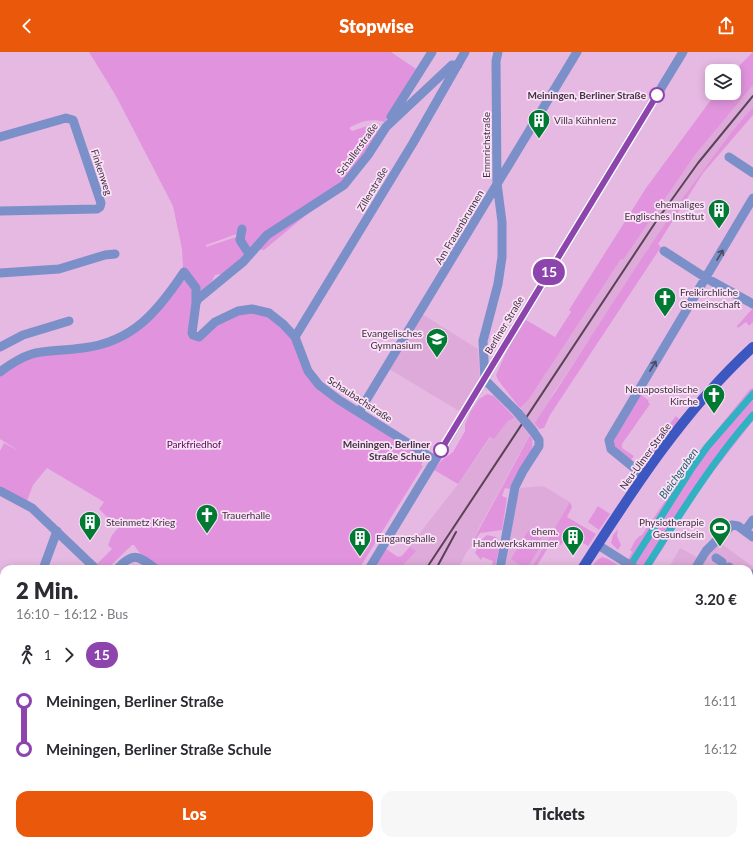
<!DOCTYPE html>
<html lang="de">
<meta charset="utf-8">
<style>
body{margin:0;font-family:Lato,sans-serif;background:#f7f7f7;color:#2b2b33;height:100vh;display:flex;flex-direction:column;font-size:15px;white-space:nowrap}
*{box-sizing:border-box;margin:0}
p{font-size:13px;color:#7c7c81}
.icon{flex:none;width:22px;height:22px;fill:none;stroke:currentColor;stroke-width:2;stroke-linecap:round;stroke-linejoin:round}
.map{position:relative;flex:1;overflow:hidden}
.drawer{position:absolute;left:0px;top:513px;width:753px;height:280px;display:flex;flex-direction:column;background:#fff;border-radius:12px 12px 0 0;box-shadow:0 2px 10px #0003}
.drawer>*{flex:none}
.badge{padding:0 8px;border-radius:13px;font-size:14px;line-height:26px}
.fabs{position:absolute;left:705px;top:12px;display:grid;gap:8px}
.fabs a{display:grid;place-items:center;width:36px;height:36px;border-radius:8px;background:#fff;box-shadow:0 2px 10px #0003;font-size:20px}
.map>.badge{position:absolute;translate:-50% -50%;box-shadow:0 0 0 2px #fff}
.legs{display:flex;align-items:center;gap:6px;height:44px;padding:0 16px;font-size:13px}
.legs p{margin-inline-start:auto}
.overview{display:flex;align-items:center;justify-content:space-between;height:68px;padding:0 16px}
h1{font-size:22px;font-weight:800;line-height:30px}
.action{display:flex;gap:8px;margin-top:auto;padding:8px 16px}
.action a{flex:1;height:46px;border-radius:12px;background:#ea580c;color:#fff;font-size:16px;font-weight:800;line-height:46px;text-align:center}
.action a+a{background:#f7f7f7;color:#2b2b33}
ul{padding:0 16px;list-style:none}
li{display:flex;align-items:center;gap:14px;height:48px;font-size:15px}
li i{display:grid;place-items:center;width:6px;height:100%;margin:0 5px;background:currentColor}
li i::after{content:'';width:10px;height:10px;margin:-5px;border:3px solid;border-radius:50%;background:#fff}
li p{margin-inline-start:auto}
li:first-child i{background:linear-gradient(#0000 50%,currentColor 0)}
li:last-child i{background:linear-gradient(currentColor 50%,#0000 0)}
header{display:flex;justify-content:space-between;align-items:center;height:52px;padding:0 16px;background:#ea580c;color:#fff;font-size:18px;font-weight:800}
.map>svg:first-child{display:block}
.built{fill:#deaada}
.green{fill:#e194dd}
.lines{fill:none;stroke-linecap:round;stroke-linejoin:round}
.canal{stroke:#32b1c2;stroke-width:7}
.minor{stroke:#7b8fc8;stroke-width:9}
.major{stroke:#3c57bf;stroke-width:10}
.rail{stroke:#584357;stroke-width:2}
.minor-bridge{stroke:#7b8fc8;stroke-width:9}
.oneway{stroke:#514864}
.line-1-casing{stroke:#fff;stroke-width:9}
.line-1{stroke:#8e44ad;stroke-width:6}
.stop-1-dot{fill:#fff;stroke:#8e44ad;stroke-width:2}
.labels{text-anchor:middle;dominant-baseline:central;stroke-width:3.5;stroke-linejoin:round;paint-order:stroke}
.stop-label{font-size:10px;font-weight:bold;fill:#433142;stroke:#fae2f7;text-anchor:end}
.poi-label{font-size:10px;fill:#433142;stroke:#fae2f7;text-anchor:start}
.street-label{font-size:10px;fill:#433142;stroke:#fae2f7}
.park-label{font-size:10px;fill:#510851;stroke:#fae2f7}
.water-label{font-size:11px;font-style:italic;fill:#1d5f69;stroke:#fae2f7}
</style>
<header><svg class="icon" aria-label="back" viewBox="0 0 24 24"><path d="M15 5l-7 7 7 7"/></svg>Stopwise<svg class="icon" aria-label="share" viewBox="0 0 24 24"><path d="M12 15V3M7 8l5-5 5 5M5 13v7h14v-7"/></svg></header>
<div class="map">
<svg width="753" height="793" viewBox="0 0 753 793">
<rect width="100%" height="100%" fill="#e6b9e3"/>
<path class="built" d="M753,33V55L701,121L554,340L537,374L529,384L480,474L458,517H374L386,498L398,505L402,504L458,432L491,385L494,387L508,369L514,367L529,347L621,207L623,208L695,103Z
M422,262L478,297L480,326L459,359L389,317Z
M543,434L570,450L531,517H514L506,513L514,461L519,439L520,436Z
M714,486L753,515V793H590L593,789H749V517H668L680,496L697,505Z
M190,789H267L266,793H189Z
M275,789H405L402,793H275Z
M448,789H483L484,793H447Z"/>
<path class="green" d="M89,0H391L416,17L385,70C371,66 361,69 349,76L352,79L364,75L375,74L380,78L347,125L311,159L264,198L249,196L237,182L206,193V195L236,185L244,202L227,221L215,223L212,229L199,243L193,226L183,216L182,197L173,154L116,44Z
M753,0V33L695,103L623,208L621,207L529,347L521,356L519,355L498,328L496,323L508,296L526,268L555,285L571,260L569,258L646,136L716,41H734V19Z
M753,55V63L703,121L658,192L661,195L550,363L544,376L539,377L535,371C584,297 631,220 683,146C706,115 727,84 753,55Z
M185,224L195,236L191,286L216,271L251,259L269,264L293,287L309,326L423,404L424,407L421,413L423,414L359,517H161L139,500L134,493H132L107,517H99L97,512L112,497L108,493L112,483L118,476L99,457L104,450L47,416L33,433L27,449L0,439V399L4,391L19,399L0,387V322L17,309L118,289Z
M753,256V270L749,274L746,270L738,276L737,274Z
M753,336V369L701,435L650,517H623L632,500L630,498C634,493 634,486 642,483L695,405L750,337Z
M487,342L494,344L515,366L508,369L494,387L490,385L458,432L434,418L441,409L453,400L465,379V372L471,359L479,347Z
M640,342L649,349L648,350L650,352L622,392V396L634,404L631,408L616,397L613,390Z
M676,364L680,368L649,407L642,412L634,411L636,408L640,410Z
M530,383C541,396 514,421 510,437L505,436L502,444L507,446L502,478L480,481L467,500Z
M570,450L572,455L567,465L596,482L588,494L568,482L561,493L552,489L535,517H531Z
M598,454L610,462L599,478L588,470Z
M618,477L617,484L621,493L618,498L611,491L613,483Z
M528,479L544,489L526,517L511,507Z
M487,483L496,485L500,490L495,517H491L493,509L482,505L481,508L475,501L481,488Z
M410,495L416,499L402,514L395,515L392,517H374L386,497L398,505L402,504Z
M602,505L608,507L623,516L590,517L596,509Z
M526,789H552L554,793H528Z"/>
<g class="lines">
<path class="canal" d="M628,517L692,416L707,395L753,342
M645,517C679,464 711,411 753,363
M531,789L533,793
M547,789L549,793"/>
<path class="minor" d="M391,65L432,0
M0,85L66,66L73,68L101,151L100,155L97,157L0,159
M729,105L753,121
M242,177L240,188L249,202
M664,199L706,226L753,252
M0,221L59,217L105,203L115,202
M295,285L413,91L465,0
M0,295L23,283L69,269
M0,320C34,294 44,301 83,296C133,290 158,259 184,220L196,236V251
M485,328L483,289L498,232L502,205V170L497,131L496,9L498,0
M485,328L518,361
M359,360L577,0
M435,408L339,348L319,333L308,319L295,285L283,272L269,261L252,257L238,259L215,270L199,285L193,283L192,281L196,251L198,247L243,210L267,183L344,133L368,103L386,75L452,13H458
M644,424L611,397L609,388L753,146
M0,439L32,456L96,517
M745,479L753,468
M598,493L636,517
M716,506L722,510
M729,515L731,517
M43,517L57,479
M117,517C134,499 138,504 156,517
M369,517L683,0
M500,517L515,435L523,419L539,394V388L533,379
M695,517L706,499L732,473L738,474L753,485
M749,530L753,522
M749,549V566
M749,599L753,600
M749,628L753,627
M0,642L4,637
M749,650L752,661
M0,727L4,728
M749,737L753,739
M601,789L612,793
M410,792L413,793
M188,793V789
M269,793L270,789
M705,793L706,789"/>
<path class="major" d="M582,517C632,439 684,358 753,295
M0,572L4,575
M491,789L492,793
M108,793L109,789"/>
<path class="rail" d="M426,517L655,171L698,111L753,44
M436,517L456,480
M332,793L334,789
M346,793L347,789"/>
<path class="minor-bridge" d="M518,361L533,379"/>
</g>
<defs><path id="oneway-shaft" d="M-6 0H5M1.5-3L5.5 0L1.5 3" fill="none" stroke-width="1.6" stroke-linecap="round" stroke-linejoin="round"/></defs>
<g class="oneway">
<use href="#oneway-shaft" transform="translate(720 203) rotate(-59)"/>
<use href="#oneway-shaft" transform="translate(653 314) rotate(-59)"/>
</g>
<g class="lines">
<g class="line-1-casing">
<path id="line-1" d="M441,398L657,43"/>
</g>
<use href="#line-1" class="line-1"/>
</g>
<defs>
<g id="building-pin" transform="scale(1.15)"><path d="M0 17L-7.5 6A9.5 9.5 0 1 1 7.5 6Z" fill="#007a32" stroke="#fae2f7"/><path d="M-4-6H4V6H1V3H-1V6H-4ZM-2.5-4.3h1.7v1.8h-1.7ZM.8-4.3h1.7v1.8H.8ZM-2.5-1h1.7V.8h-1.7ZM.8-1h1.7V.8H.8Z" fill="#fff"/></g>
<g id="church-pin" transform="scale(1.15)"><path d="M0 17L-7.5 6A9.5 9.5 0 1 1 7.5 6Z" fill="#007a32" stroke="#fae2f7"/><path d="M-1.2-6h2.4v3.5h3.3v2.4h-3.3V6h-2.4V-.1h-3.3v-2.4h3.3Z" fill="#fff"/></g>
<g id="school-pin" transform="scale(1.15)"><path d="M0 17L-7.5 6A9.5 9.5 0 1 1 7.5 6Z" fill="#007a32" stroke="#fae2f7"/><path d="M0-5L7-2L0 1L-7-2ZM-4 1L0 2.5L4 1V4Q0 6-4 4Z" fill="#fff"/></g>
<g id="stadium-pin" transform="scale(1.15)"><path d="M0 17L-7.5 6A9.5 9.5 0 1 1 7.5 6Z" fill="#007a32" stroke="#fae2f7"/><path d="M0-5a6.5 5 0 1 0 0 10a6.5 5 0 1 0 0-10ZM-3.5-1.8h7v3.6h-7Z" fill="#fff"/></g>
</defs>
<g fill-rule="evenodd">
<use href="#building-pin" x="539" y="68"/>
<use href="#building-pin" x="719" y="158"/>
<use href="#church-pin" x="665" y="246"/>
<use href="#school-pin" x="437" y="287"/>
<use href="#church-pin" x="714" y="343"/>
<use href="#church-pin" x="207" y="463"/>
<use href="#building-pin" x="90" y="470"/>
<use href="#stadium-pin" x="720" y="476"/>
<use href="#building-pin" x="573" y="485"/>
<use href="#building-pin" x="360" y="486"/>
</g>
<g class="stop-1-dot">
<circle cx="657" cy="43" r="7"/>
<circle cx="441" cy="398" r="7"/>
</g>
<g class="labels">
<g class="stop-label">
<text x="646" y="43">Meiningen, Berliner Straße</text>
<text x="430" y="392">Meiningen, Berliner<tspan x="430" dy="12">Straße Schule</tspan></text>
</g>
<g class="poi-label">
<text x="554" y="68">Villa Kühnlenz</text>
<text x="704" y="152" text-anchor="end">ehemaliges<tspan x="704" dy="12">Englisches Institut</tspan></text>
<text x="680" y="240">Freikirchliche<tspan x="680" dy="12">Gemeinschaft</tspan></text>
<text x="422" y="281" text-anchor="end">Evangelisches<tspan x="422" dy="12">Gymnasium</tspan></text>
<text x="698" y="337" text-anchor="end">Neuapostolische<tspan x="698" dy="12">Kirche</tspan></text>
<text x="222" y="463">Trauerhalle</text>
<text x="106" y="470">Steinmetz Krieg</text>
<text x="704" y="470" text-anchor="end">Physiotherapie<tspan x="704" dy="12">Gesundsein</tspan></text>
<text x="558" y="479" text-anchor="end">ehem.<tspan x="558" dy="12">Handwerkskammer</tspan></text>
<text x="376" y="486">Eingangshalle</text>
</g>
<g class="street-label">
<text transform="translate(486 93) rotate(-90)">Emmrichstraße</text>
<text transform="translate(357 97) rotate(-54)">Schallerstraße</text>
<text transform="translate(102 120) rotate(72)">Finkenweg</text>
<text transform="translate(372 137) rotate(-59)">Zillerstraße</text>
<text transform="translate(459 175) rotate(-59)">Am Frauenbrunnen</text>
<text transform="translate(504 273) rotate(-59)">Berliner Straße</text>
<text transform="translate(360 347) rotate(33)">Schaubachstraße</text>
<text transform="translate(645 404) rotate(-54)">Neu-Ulmer Straße</text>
</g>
<g class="park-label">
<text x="194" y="392">Parkfriedhof</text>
</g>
<g class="water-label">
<text transform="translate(678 421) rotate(-55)">Bleichgraben</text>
</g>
</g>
</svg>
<div class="fabs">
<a><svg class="icon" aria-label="layers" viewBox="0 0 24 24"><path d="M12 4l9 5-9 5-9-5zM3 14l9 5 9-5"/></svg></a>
</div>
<b class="badge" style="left:549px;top:220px;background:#8e44ad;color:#fff">15</b>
<section class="drawer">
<div class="overview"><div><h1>2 Min.</h1><p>16:10 – 16:12 · Bus</p></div><b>3.20 €</b></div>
<div class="legs"><svg class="icon" aria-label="walk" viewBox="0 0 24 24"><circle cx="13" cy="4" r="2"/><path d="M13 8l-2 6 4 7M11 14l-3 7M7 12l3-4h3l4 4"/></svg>1<svg class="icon" aria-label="forward" viewBox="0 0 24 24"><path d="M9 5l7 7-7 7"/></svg><b class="badge" style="background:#8e44ad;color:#fff">15</b></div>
<ul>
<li><i style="color:#8e44ad"></i><b>Meiningen, Berliner Straße</b><p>16:11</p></li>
<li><i style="color:#8e44ad"></i><b>Meiningen, Berliner Straße Schule</b><p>16:12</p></li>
</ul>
<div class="action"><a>Los</a><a>Tickets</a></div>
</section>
</div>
